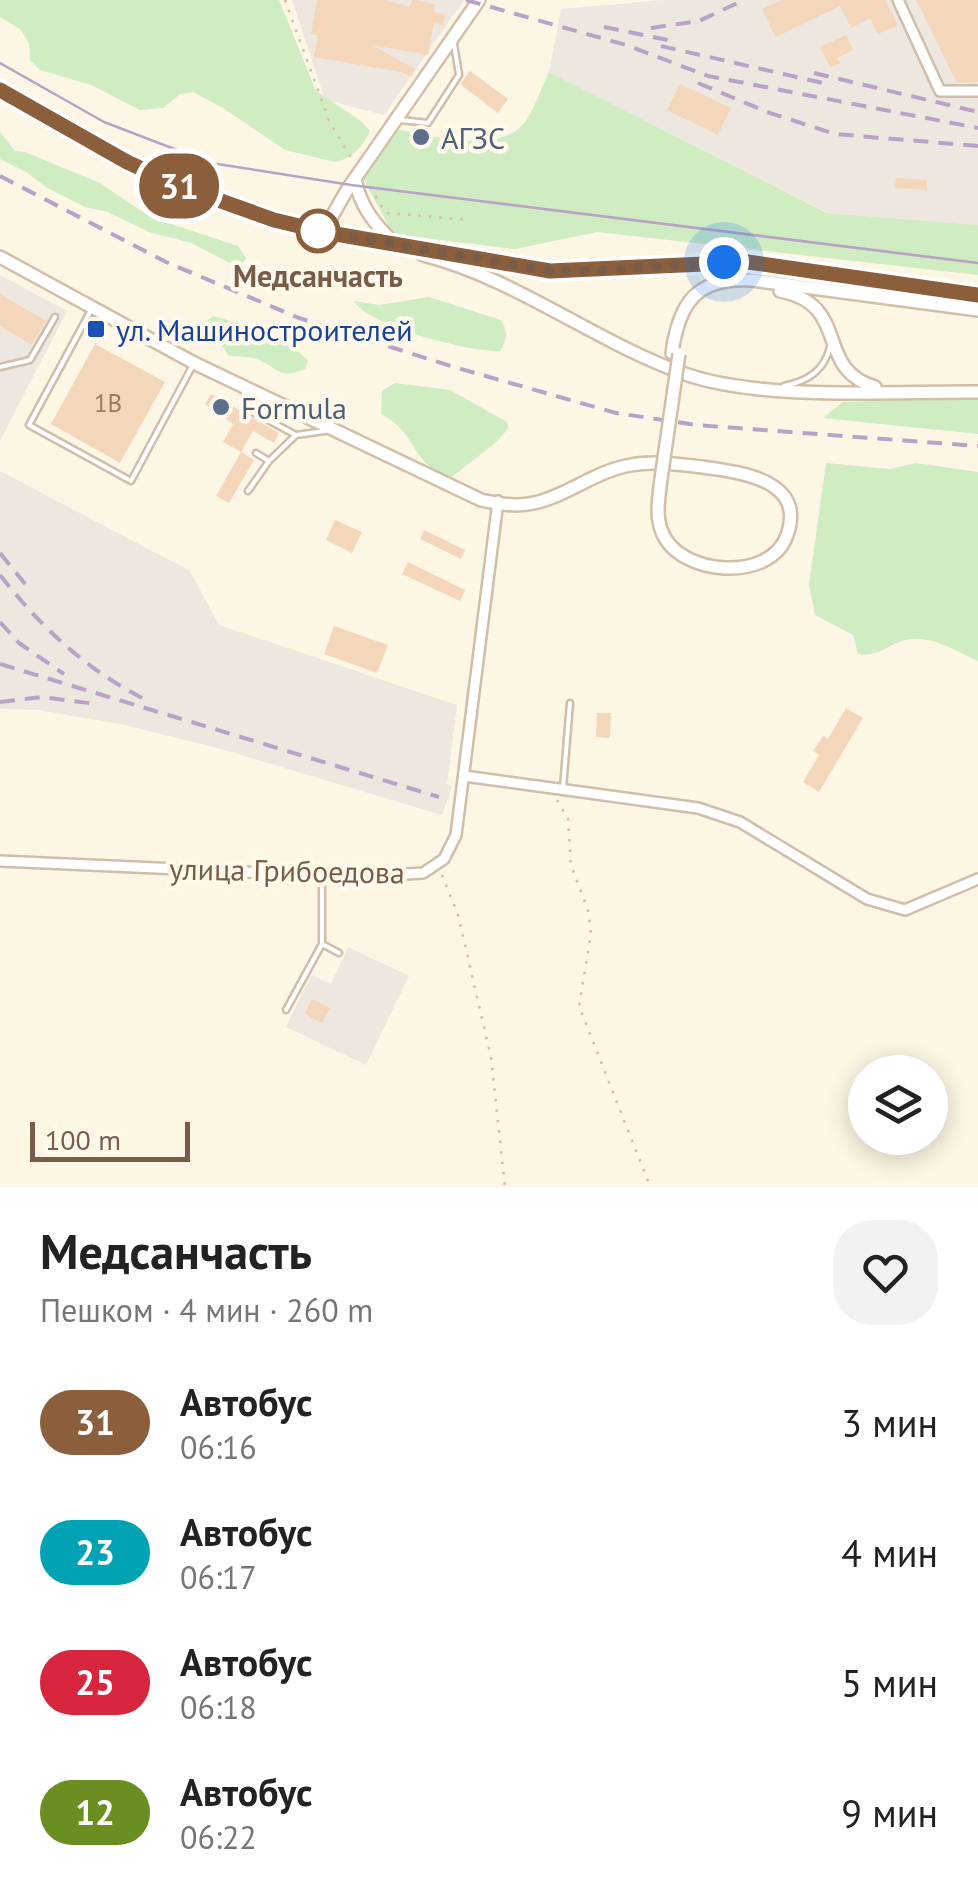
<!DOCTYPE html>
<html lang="ru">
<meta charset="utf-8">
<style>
body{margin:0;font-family:"PT Sans",sans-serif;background:#f2f2f2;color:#222;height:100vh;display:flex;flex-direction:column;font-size:38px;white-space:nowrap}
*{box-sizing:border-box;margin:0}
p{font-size:32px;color:#767676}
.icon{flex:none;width:55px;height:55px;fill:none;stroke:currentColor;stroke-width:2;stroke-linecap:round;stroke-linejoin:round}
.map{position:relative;height:1187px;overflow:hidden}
.drawer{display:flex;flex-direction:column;background:#fff;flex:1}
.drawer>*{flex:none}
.badge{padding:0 20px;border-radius:32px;font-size:35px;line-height:65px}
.tools{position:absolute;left:848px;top:1055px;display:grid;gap:20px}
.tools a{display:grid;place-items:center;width:100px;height:100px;border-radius:50%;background:#fff;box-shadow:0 5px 25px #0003;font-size:50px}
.scale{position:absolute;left:30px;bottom:25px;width:160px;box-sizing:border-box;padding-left:10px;border:5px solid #775d48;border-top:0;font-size:28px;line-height:35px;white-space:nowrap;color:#775d48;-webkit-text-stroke:8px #fff9ec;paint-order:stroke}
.you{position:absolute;width:50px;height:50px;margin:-25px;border:8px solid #fff;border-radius:50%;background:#1a73e8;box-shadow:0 0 0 15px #1a73e833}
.map>.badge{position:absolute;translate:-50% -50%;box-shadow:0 0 0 5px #fff}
.round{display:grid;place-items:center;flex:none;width:105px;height:105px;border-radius:40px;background:#f2f2f2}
.head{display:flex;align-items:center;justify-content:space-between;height:170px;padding:0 40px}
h1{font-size:48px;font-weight:700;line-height:75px}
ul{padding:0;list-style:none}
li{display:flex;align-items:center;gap:30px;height:130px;padding:0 40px}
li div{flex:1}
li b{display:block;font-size:38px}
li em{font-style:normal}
li .badge{min-width:110px;font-weight:700;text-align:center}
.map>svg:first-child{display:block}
.industrial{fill:#ede7df}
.green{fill:#cfecc2}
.building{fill:#f4d6bb}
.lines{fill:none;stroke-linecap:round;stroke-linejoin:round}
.lane-casing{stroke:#cfbeaa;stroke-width:9}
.street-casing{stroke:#cfbeaa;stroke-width:14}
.secondary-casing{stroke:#d2bfa7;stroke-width:16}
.path{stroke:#d9ba9e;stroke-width:2.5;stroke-dasharray:2.5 8;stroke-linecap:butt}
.lane{stroke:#fff;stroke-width:4}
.street{stroke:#fff;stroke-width:9}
.secondary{stroke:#fff;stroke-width:11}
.tram{stroke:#b9a2c7;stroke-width:2.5}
.rail{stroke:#b9a2c7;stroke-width:4;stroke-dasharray:15 10;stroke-linecap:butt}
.secondary-bridge-casing{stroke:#d2bfa7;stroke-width:16;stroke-linecap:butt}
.secondary-bridge{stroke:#fff;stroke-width:11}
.line-casing{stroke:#fff;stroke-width:22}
.line{stroke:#8b5e3c;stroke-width:15}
.walk{stroke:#775d48;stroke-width:10;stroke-dasharray:0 18}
.service-dot{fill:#5c6f8a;stroke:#fff9ec;stroke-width:4}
.stop-dot{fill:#fff;stroke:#8b5e3c;stroke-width:5}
.transit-dot{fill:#1a4fb4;stroke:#fff9ec;stroke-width:4}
.labels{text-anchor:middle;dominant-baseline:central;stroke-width:9;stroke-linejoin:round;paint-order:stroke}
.number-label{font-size:25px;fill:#967b65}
.service-label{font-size:30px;fill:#4e5e75;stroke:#fff9ec;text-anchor:start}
.stop-label{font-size:30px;font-weight:bold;fill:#775d48;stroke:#fff9ec}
.transit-label{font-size:30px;fill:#164399;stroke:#fff9ec;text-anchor:start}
.street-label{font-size:30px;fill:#775d48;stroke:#fff9ec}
</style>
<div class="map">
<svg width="978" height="1187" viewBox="0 0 978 1187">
<rect width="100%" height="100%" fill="#fdf6e4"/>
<path class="industrial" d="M292,0H464L384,115L325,100Z
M662,0H978V225L828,213L549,72L561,9Z
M0,275L67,311L0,441Z
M0,471L190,571L219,625L457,705L447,784L452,786L442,815L214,747L125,725L39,710L0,709Z
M348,947L409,976L366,1065L286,1027L311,975L331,984Z"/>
<path class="green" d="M0,0H279L316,91L361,121L370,131C363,146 352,159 335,162L285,150L223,108L193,92L180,94L163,108L140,110L91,85L40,70L30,60L29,43L20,29L0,17Z
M549,72L827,213L978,225V275L597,232L515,249L393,234L362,176L396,129C429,136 501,155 525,122C535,108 541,88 549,72Z
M0,132L15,151L25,152L100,183L150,217L238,246L246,258L243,263H230L191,243L149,232L108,212L85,207L47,188L26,172L0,159Z
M429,297L501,320C508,332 508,339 500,351C469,352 368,326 354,301L379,305Z
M213,316C233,320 298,345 308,361L305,369C276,380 279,367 256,359C248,356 237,357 229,356L205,322Z
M395,383L450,390L507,422L509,428L494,444L453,476L445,477C412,462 416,432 381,414L382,391Z
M978,397V434L823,418L843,402Z
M826,463L890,469L916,463L978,472V661C955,651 928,632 902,641C885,647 877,657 858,654L853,635L815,615L809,585Z"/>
<path class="building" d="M317,0H385L410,7L412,0H416L435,4L434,12L445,14L443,25L434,23L428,55L372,45L415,69L411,77L401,72L314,57L318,35L311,34Z
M782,0H885L898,25L878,34L870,18L851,28L840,6L776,37L762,9Z
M916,0H978V82L957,83Z
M846,35L853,50L837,58L840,63L830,68L820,47Z
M470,71L508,99L498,113L460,84Z
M680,84L731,108L718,135L667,110Z
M896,178L927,180V190L895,188Z
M0,294L46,321L32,345L0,326Z
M95,344L165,382L120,463L51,424Z
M211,394L279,433L274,443L253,431L241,452L223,442L233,424L205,404Z
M241,452L254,460L229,503L216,496Z
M335,520L362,532L352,553L326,540Z
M424,530L465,550L461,559L420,539Z
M408,562L465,590L460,601L402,574Z
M334,626L388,645L377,673L324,654Z
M846,708L863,718L819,792L803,782L819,755L813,751L823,736L828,739Z
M597,713H611L610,738L596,737Z
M312,999L330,1008L322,1023L305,1014Z"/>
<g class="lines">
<g class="lane-casing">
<path id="lane" d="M401,120L428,123L459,75L454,44
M90,312L29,425L131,481L193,365
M0,367L30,360L55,317
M784,386C808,381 824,371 830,347
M244,392L249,410L296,435L325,431
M256,453L269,461
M248,491L269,461L296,435
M563,788L570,703
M322,876V944L339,953
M286,1010L322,944"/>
</g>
<g class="street-casing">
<path id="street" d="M898,0L940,91H978
M464,776L698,808L740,822L867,899L905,910L978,879
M0,861L357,877L423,873L444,859L456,835L498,501"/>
</g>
<g class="secondary-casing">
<path id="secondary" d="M0,90L127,162L179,185L274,220L323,232L550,271L748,262L978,295
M355,179C360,206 374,223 393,242
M323,232L347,190L479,0
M423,255C518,279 596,343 688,375C766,401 894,391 978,392
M0,257L194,363L481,500C499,504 516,507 534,503C566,496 593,473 626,466C651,460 676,464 702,467C738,472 807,479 787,535C771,583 679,576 662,532C655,515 659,497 661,479
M780,291C852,305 813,368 875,387
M672,353C679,302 697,277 752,280L978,310"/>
</g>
<path class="path" d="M285,0L330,123L352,159
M370,187L386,213L470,220
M557,800L568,819L571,865L588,910L591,934L579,1006L648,1181L647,1187
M442,875L458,915L491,1057L505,1187"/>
<use href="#lane" class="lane"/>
<use href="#street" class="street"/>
<use href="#secondary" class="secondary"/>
<path class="tram" d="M0,63L104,122L211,163L351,185L978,263"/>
<path class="rail" d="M466,0L626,45L708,76L978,128
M604,27L677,42
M651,28L699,21L744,0
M661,46L827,84
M814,73L978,112
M698,83L767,112L835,134L978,146
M0,176L166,262L299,318L454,367L616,413L696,425L978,446
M0,553L26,585
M0,575C41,627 83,667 142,698
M0,622L19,643L64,674
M0,664L439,797
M0,702L42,697L96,704"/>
<g class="secondary-bridge-casing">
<path id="secondary-bridge" d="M661,479L679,354"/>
</g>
<use href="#secondary-bridge" class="secondary-bridge"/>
</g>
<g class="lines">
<g class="line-casing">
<path id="line" d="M0,90L127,162L179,186L274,220L324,232L550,271L748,262L978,295"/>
</g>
<use href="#line" class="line"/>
<path class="walk" d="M318,231L550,271L608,270L724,262"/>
</g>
<g class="service-dot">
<circle cx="421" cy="137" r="10"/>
<circle cx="221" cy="407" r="10"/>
</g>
<circle class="stop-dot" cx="318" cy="231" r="20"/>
<rect class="transit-dot" x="86" y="319" width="20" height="20" rx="5"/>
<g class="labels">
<g class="number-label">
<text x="108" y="403">1В</text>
</g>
<g class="service-label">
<text x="441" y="137">АГЗС</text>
<text x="241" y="407">Formula</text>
</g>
<g class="stop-label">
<text x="318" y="275">Медсанчасть</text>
</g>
<g class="transit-label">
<text x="116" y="329">ул. Машиностроителей</text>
</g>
<g class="street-label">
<text transform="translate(287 870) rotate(1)">улица Грибоедова</text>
</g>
</g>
</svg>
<div class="tools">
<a><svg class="icon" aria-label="layers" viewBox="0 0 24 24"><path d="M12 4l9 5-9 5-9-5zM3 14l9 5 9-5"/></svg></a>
</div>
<div class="scale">100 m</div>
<div class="you" style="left:724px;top:262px"></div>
<b class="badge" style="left:179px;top:186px;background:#8b5e3c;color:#fff">31</b>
</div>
<section class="drawer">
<div class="head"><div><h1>Медсанчасть</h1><p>Пешком · 4 мин · 260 m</p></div><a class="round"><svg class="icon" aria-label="heart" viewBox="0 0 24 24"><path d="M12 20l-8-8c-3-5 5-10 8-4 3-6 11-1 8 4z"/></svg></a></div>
<ul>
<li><span class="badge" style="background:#8b5e3c;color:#fff">31</span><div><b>Автобус</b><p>06:16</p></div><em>3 мин</em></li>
<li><span class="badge" style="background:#00a3b4;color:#fff">23</span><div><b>Автобус</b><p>06:17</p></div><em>4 мин</em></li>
<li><span class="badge" style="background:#d7263d;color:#fff">25</span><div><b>Автобус</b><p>06:18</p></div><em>5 мин</em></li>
<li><span class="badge" style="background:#6b8e23;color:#fff">12</span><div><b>Автобус</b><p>06:22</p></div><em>9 мин</em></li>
</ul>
</section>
